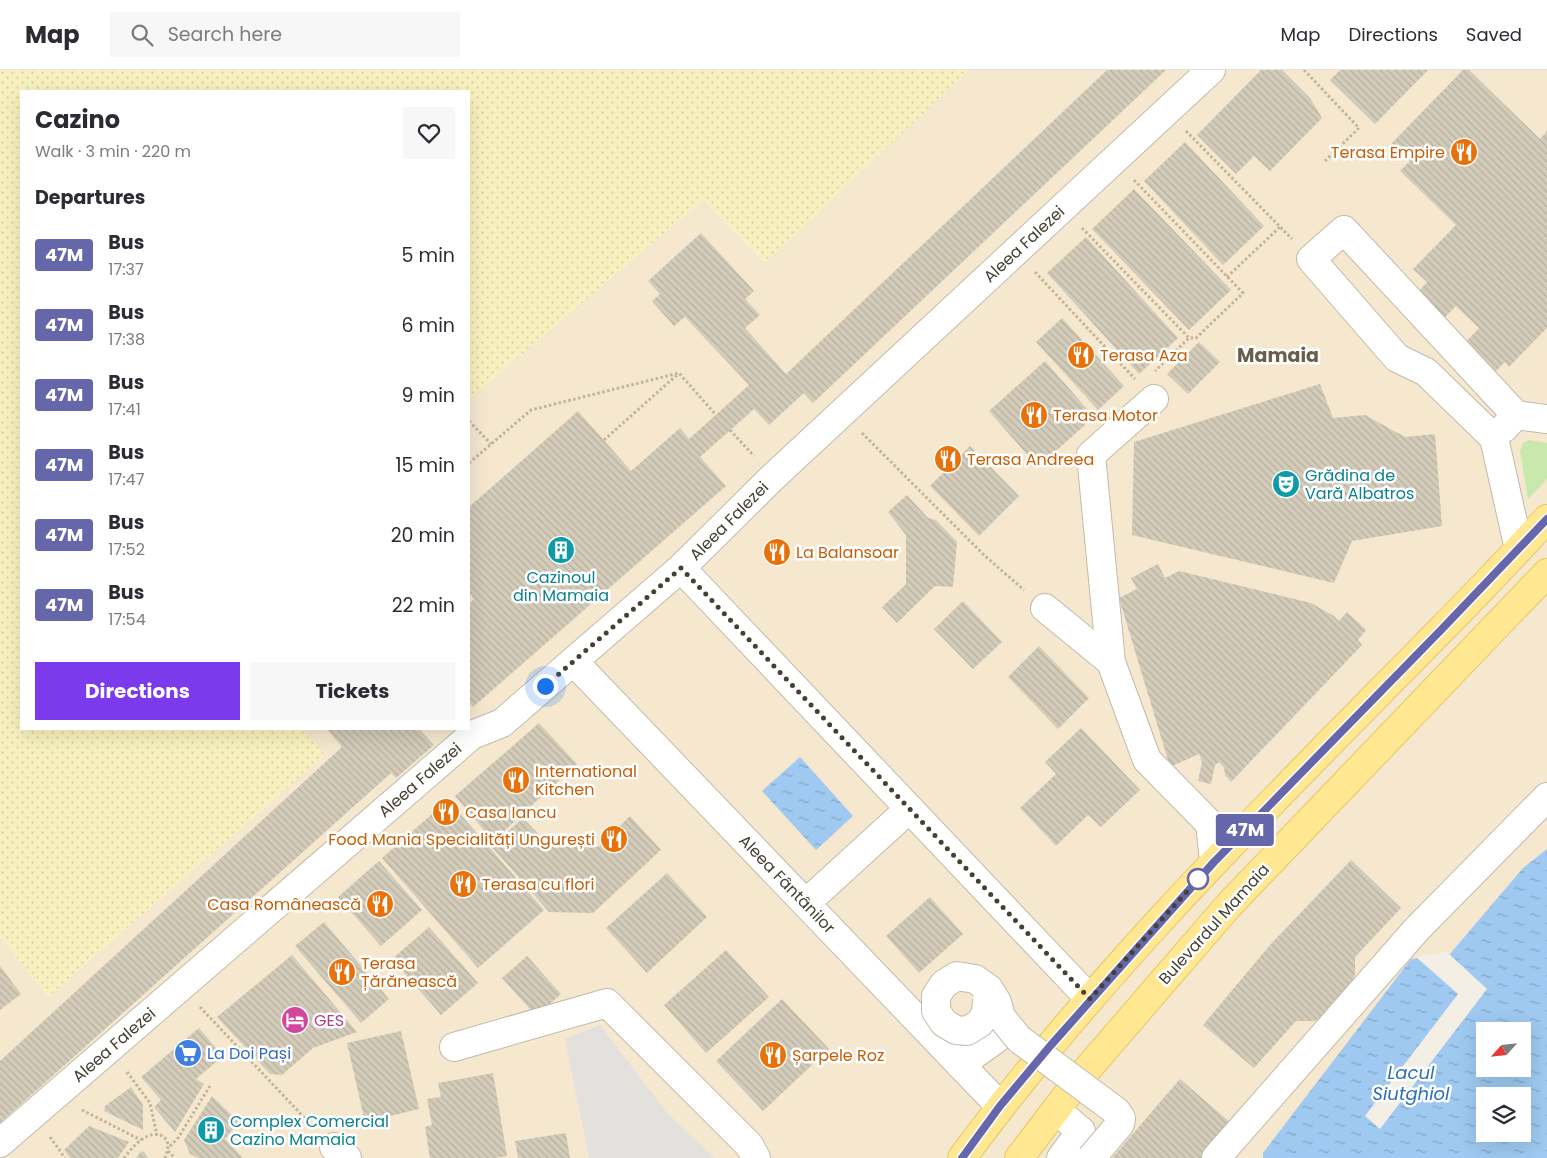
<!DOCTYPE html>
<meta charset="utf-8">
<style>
body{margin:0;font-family:Poppins,sans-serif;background:#f7f7f7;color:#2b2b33;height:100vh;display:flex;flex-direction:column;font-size:19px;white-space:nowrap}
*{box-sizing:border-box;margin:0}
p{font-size:16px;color:#7c7c81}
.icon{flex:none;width:28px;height:28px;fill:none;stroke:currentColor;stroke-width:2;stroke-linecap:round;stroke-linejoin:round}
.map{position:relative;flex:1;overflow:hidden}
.sheet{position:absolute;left:20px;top:20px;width:450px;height:640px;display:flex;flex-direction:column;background:#fff;border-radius:0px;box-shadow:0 5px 20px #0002}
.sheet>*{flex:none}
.badge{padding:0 10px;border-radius:4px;font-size:18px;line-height:32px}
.needle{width:32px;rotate:243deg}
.buttons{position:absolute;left:1476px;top:952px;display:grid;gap:10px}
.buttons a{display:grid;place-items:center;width:55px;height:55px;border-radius:0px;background:#fff;box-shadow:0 5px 20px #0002;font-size:25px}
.you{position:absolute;width:25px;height:25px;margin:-12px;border:4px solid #fff;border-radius:50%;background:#1a73e8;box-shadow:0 0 0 8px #1a73e833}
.map>.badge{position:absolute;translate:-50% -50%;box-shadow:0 0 0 2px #fff}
h2{padding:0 15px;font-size:19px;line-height:45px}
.round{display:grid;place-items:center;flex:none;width:52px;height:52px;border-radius:0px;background:#f7f7f7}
.head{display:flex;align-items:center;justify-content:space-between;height:85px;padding:0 15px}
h1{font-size:24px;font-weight:700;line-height:38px}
.action{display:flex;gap:10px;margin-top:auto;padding:10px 15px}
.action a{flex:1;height:58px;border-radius:0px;background:#7c3aed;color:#fff;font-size:20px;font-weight:700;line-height:58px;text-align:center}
.action a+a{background:#f7f7f7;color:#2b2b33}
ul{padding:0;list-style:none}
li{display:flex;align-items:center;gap:15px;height:70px;padding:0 15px}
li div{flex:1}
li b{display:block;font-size:19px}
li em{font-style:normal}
li .badge{min-width:55px;font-weight:700;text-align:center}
header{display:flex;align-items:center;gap:30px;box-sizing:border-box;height:70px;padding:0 25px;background:#fff;border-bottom:1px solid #e1e1e2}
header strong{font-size:24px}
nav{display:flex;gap:28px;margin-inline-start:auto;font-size:18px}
.search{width:350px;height:45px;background:#f7f7f7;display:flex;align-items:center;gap:12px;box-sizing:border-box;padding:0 18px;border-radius:0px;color:#7c7c81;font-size:19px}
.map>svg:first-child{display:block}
.commercial{fill:#f5e8cf}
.grass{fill:#c9e8ac}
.sand{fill:url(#sand-dots)}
.parking{fill:#e3e1dd}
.water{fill:url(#water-ripples);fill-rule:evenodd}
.pier{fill:#f3efe5}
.building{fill:url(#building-back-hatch)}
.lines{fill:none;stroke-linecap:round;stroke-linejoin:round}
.minor-casing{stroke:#c1bbaa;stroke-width:30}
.major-casing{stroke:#e5c760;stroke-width:30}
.path{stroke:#c0b598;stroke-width:3;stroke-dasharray:2.5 2.5;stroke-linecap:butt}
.minor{stroke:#fff;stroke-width:28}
.major{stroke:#ffe891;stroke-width:28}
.minor-bridge-casing{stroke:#c1bbaa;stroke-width:30;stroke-linecap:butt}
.minor-bridge{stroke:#fff;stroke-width:28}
.line-casing{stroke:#fff;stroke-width:11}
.line{stroke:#6667ab;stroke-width:8}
.walk{stroke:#454034;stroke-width:5;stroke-dasharray:0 9}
.stop-dot{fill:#fff;stroke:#6667ab;stroke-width:2.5}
.labels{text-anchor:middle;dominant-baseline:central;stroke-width:5;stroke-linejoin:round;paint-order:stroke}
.food-label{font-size:16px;fill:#c56008;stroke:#fff;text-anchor:start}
.street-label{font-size:16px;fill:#454034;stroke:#fff}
.culture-label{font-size:16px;fill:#0d838f;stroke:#fff;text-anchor:start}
.hotel-label{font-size:16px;fill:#b23c85;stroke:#fff;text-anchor:start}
.shop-label{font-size:16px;fill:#366cbe;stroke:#fff;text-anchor:start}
.water-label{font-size:18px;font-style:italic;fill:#2c6fb2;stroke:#fff}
.quarter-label{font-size:19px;font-weight:bold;fill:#685f4b;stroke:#fff}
</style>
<header>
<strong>Map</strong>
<div class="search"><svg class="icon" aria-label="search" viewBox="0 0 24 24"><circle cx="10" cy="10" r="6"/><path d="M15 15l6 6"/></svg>Search here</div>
<nav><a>Map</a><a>Directions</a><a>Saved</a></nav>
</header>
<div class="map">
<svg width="1547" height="1088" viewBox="0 0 1547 1088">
<defs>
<pattern id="sand-dots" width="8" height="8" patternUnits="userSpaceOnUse" patternTransform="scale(1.25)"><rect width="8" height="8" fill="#f8f1bf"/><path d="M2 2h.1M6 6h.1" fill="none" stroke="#d6d0a5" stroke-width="1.8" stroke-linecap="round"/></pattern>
<pattern id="water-ripples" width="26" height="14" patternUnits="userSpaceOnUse" patternTransform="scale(1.25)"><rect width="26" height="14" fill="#9fc9f1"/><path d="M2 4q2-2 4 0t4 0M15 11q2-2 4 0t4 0" fill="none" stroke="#83a5c4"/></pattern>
<pattern id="building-back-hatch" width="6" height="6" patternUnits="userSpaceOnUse" patternTransform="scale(1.25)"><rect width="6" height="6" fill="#d4ccba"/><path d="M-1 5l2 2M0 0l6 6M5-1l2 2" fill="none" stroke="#b7b0a0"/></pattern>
</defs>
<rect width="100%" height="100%" fill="#f3efe5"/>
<path class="commercial" d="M969,0H1547V779L1523,798L1449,885L1263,1083V1088H0V867L48,927L324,686L303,659H469V329L703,130L765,193Z"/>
<path class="grass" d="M1529,370L1547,373V409L1528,429L1520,381L1523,373Z"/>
<path class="sand" d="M0,0H969L765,193L703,130L469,329V21H21V659H303L325,685L48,927L0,866Z"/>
<path class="parking" d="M600,955L667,1043L714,1088H589L565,969Z"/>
<path class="water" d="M800,687L853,746L816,780L762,721Z
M1547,779V1088H1263V1083L1411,889L1449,885L1523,798ZM1485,961H1522V999H1485ZM1485,1026H1522V1064H1485Z"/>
<path class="pier" d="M1447,882L1487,919L1380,1059L1365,1046L1458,924L1416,887Z"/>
<path class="building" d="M1107,0H1166L813,333L804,323L769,355L754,339L700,387L726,416L473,637L469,632V534L474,529L469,522V437L578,341L631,401L680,358L689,369L749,315L685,247L674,256L652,231L660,224L648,211L701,163L754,221L745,229L760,245L745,258L786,304Z
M1261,0H1282L1310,28L1322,48L1270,101L1254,86L1236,104L1197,65Z
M1340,0H1428L1375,54L1330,10Z
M1463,0H1469L1540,69L1547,61V258L1509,297L1505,292L1495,302L1465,273L1479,258L1456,236L1444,248L1418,222L1427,212L1413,199L1456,155L1400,101L1410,91L1392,73Z
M1185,72L1264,156L1223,195L1144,111Z
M1134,119L1231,220L1189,260L1092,159Z
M1086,167L1178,268L1139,304L1047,203Z
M1062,248L1124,316L1098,340L1036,272Z
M1199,272L1220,292L1188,324L1167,304Z
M1045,291L1094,347L1038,397L989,341Z
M1320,314L1333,348L1365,345L1405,367L1435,364L1442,456L1352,471L1334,513L1132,465L1134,372Z
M970,376L1019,426L979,466L930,416Z
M907,425L928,448L936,450L957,472L953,517L935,516L897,553L882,537L906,514V465L888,442Z
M1158,494L1165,508L1179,501L1311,533L1334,546L1339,551L1347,542L1366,560L1358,570L1362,575L1231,712L1225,705L1224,697L1219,692L1215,695L1211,714L1198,711L1202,692L1199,684L1170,697L1119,528L1137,519L1131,508Z
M963,531L1002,572L973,599L934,559Z
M1039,576L1089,628L1058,659L1008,607Z
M539,653L577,694L493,771L455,726Z
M1081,658L1140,720L1101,757L1088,745L1056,776L1020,738L1056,704L1045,692Z
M327,659H419L434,675L396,708L391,703L0,1053V991L342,677Z
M448,730L544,840L478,898L382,788Z
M630,746L661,780L593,843L549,842L491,776L523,748L551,777H598Z
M1351,790L1401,838L1355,887V904L1350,924L1336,938L1315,951H1296L1254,998L1203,955L1270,875Z
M379,791L422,840L381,876L338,827Z
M667,803L707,847L647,903L606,858Z
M930,827L963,864L919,903L886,866Z
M324,852L389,929L361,953L295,876Z
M429,857L478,913L441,945L392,889Z
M726,880L769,927L706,983L664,935Z
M292,885L357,962L313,978L282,1005L270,1004L217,947Z
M527,886L561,924L536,946L502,908Z
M0,896L21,924L0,940Z
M782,929L829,979L763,1041L716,991Z
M199,958L223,986L196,1009L204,1014L175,1062L154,1037L161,1030L141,1007Z
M401,961L419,1039L365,1052L347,973Z
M493,1003L507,1086L495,1088H430L425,1057L432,1055L427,1029L441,1027L438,1013Z
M1180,1009L1232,1054L1203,1088H1112Z
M131,1017L143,1035V1060L104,1041L105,1036Z
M212,1026L239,1052L225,1069L242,1087L241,1088H198L190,1084L184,1070Z
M89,1056L129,1072L118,1088H70L64,1080Z
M566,1063L570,1088H518L515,1071Z
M141,1081L145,1083L148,1088H136Z"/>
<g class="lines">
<g class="minor-casing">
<path id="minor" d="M1154,329L1091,385L1111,592L1147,690L1210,754L1214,791
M1516,345L1344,160L1311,189L1397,288L1426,302L1494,368L1519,479
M1504,358L1516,345L1547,349
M681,498L1090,929
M1045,538L1111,592
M574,592L1000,1036
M806,833L909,739
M454,977L607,933L749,1075L756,1088
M960,995L996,969C996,956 998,939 989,928
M1056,1040L1081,1061L1061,1088
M0,1073L472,665L502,653L681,498L773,407L1211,0
M334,1077L347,1088
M1216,1088L1417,859L1547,727"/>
</g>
<g class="major-casing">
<path id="major" d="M962,1088C1103,897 1273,731 1439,562C1476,525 1511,487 1547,449
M1019,1088L1084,1003L1229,835L1547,503"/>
</g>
<path class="path" d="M1304,0L1359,58L1325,91
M1186,61L1292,169
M1134,110L1243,223L1196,268H1189L1155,301
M1082,158L1189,268
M1035,202L1135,309
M1227,207L1280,157
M469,351L491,374
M730,360L754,386
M862,363L985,486L1024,520
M604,370L678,304
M469,393L531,340L679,303L716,345
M200,937L314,1058
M127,1002L150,1033L157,1065
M82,1040L141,1070
M50,1067L65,1088
M170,1076L178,1068L210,1016
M168,1081L175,1088
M124,1088C129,1082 134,1075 141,1070C157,1058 175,1066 165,1088"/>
<use href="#minor" class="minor"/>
<use href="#major" class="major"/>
<g class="minor-bridge-casing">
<path id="minor-bridge" d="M987,930L986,943L980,953L967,961L956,960L944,953L936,941V926L944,914L957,906L975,909L989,919L997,932L1001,947L1019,969L1116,1041L1121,1048L1120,1054L1091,1088"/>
</g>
<use href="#minor-bridge" class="minor-bridge"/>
</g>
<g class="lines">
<g class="line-casing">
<path id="line" d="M962,1088L1000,1036L1051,975L1214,792L1441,560L1547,449"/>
</g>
<use href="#line" class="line"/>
<path class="walk" d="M545,616L681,498L1090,929L1202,805L1198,809"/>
</g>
<defs>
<g id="restaurant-disc" transform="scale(1.4375)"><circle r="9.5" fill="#e8710a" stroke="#fff"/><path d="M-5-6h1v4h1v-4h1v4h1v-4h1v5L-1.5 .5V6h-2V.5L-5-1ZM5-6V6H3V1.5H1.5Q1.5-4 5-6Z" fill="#fff"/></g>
<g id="theatre-disc" transform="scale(1.4375)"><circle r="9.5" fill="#0f9aa8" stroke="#fff"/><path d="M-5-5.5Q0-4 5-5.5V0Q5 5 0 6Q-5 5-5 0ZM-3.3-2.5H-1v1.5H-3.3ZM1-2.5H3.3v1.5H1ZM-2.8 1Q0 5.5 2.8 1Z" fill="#fff"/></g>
<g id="building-disc" transform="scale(1.4375)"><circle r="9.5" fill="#0f9aa8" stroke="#fff"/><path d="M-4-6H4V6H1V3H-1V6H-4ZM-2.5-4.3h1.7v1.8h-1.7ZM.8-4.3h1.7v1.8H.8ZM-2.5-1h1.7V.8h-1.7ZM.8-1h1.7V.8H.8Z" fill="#fff"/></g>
<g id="hotel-disc" transform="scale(1.4375)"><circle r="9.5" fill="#d1479c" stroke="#fff"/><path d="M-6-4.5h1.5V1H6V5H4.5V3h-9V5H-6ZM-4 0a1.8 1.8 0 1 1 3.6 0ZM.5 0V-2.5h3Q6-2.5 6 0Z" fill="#fff"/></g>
<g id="supermarket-disc" transform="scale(1.4375)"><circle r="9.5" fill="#3f7fe0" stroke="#fff"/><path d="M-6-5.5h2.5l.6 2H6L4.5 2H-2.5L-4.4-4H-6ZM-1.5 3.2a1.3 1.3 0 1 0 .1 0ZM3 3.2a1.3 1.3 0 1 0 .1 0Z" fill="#fff"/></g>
</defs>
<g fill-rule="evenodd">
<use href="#restaurant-disc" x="1464" y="82"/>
<use href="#restaurant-disc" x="1081" y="285"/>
<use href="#restaurant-disc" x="1034" y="345"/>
<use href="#restaurant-disc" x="948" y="389"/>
<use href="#theatre-disc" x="1286" y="414"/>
<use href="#building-disc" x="561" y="480"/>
<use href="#restaurant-disc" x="777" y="482"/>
<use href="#restaurant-disc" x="516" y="710"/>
<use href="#restaurant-disc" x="446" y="742"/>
<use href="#restaurant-disc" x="614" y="769"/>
<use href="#restaurant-disc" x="463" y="814"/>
<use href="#restaurant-disc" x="380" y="834"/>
<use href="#restaurant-disc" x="342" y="902"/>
<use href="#hotel-disc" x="295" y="950"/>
<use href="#supermarket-disc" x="188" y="983"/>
<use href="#restaurant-disc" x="773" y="985"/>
<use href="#building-disc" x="211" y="1060"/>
</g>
<circle class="stop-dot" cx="1198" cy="809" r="10"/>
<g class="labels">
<g class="food-label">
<text x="1445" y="82" text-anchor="end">Terasa Empire</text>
<text x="1100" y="285">Terasa Aza</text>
<text x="1053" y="345">Terasa Motor</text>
<text x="967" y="389">Terasa Andreea</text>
<text x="796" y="482">La Balansoar</text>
<text x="535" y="701">International<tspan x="535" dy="18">Kitchen</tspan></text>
<text x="465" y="742">Casa Iancu</text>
<text x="595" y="769" text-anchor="end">Food Mania Specialități Ungurești</text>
<text x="482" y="814">Terasa cu flori</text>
<text x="361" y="834" text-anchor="end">Casa Românească</text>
<text x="361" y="893">Terasa<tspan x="361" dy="18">Țărănească</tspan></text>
<text x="792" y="985">Șarpele Roz</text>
</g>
<g class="street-label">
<text transform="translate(1024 174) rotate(-43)">Aleea Falezei</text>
<text transform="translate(729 451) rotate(-45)">Aleea Falezei</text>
<text transform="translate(420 710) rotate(-41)">Aleea Falezei</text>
<text transform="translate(787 814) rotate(46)">Aleea Fântânilor</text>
<text transform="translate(1214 854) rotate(-48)">Bulevardul Mamaia</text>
<text transform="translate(114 975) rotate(-41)">Aleea Falezei</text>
</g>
<g class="culture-label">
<text x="1305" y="405">Grădina de<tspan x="1305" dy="18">Vară Albatros</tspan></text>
<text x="561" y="507" text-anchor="middle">Cazinoul<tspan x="561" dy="18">din Mamaia</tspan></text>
<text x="230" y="1051">Complex Comercial<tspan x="230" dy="18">Cazino Mamaia</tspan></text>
</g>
<g class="hotel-label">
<text x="314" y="950">GES</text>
</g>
<g class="shop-label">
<text x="207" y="983">La Doi Pași</text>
</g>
<g class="water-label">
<text x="1411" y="1002">Lacul<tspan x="1411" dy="21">Siutghiol</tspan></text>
</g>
<g class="quarter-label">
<text x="1278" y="285">Mamaia</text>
</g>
</g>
</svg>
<div class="buttons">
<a><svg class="needle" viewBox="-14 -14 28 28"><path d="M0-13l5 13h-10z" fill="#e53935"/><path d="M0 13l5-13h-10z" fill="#7c7c81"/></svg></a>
<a><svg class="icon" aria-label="layers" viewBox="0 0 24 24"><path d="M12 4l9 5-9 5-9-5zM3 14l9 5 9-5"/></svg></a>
</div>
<div class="you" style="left:545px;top:616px"></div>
<b class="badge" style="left:1245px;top:760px;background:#6667ab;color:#fff">47M</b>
<section class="sheet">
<div class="head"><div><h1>Cazino</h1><p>Walk · 3 min · 220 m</p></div><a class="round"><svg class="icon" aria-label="heart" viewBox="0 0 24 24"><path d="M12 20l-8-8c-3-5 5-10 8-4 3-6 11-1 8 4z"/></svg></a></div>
<h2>Departures</h2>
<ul>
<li><span class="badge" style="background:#6667ab;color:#fff">47M</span><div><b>Bus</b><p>17:37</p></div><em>5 min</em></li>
<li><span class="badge" style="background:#6667ab;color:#fff">47M</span><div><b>Bus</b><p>17:38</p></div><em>6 min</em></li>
<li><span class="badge" style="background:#6667ab;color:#fff">47M</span><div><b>Bus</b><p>17:41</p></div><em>9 min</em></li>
<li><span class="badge" style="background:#6667ab;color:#fff">47M</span><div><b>Bus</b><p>17:47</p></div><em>15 min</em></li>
<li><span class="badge" style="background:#6667ab;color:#fff">47M</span><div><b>Bus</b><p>17:52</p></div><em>20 min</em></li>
<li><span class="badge" style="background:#6667ab;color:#fff">47M</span><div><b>Bus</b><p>17:54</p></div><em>22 min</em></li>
</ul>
<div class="action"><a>Directions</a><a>Tickets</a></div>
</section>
</div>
